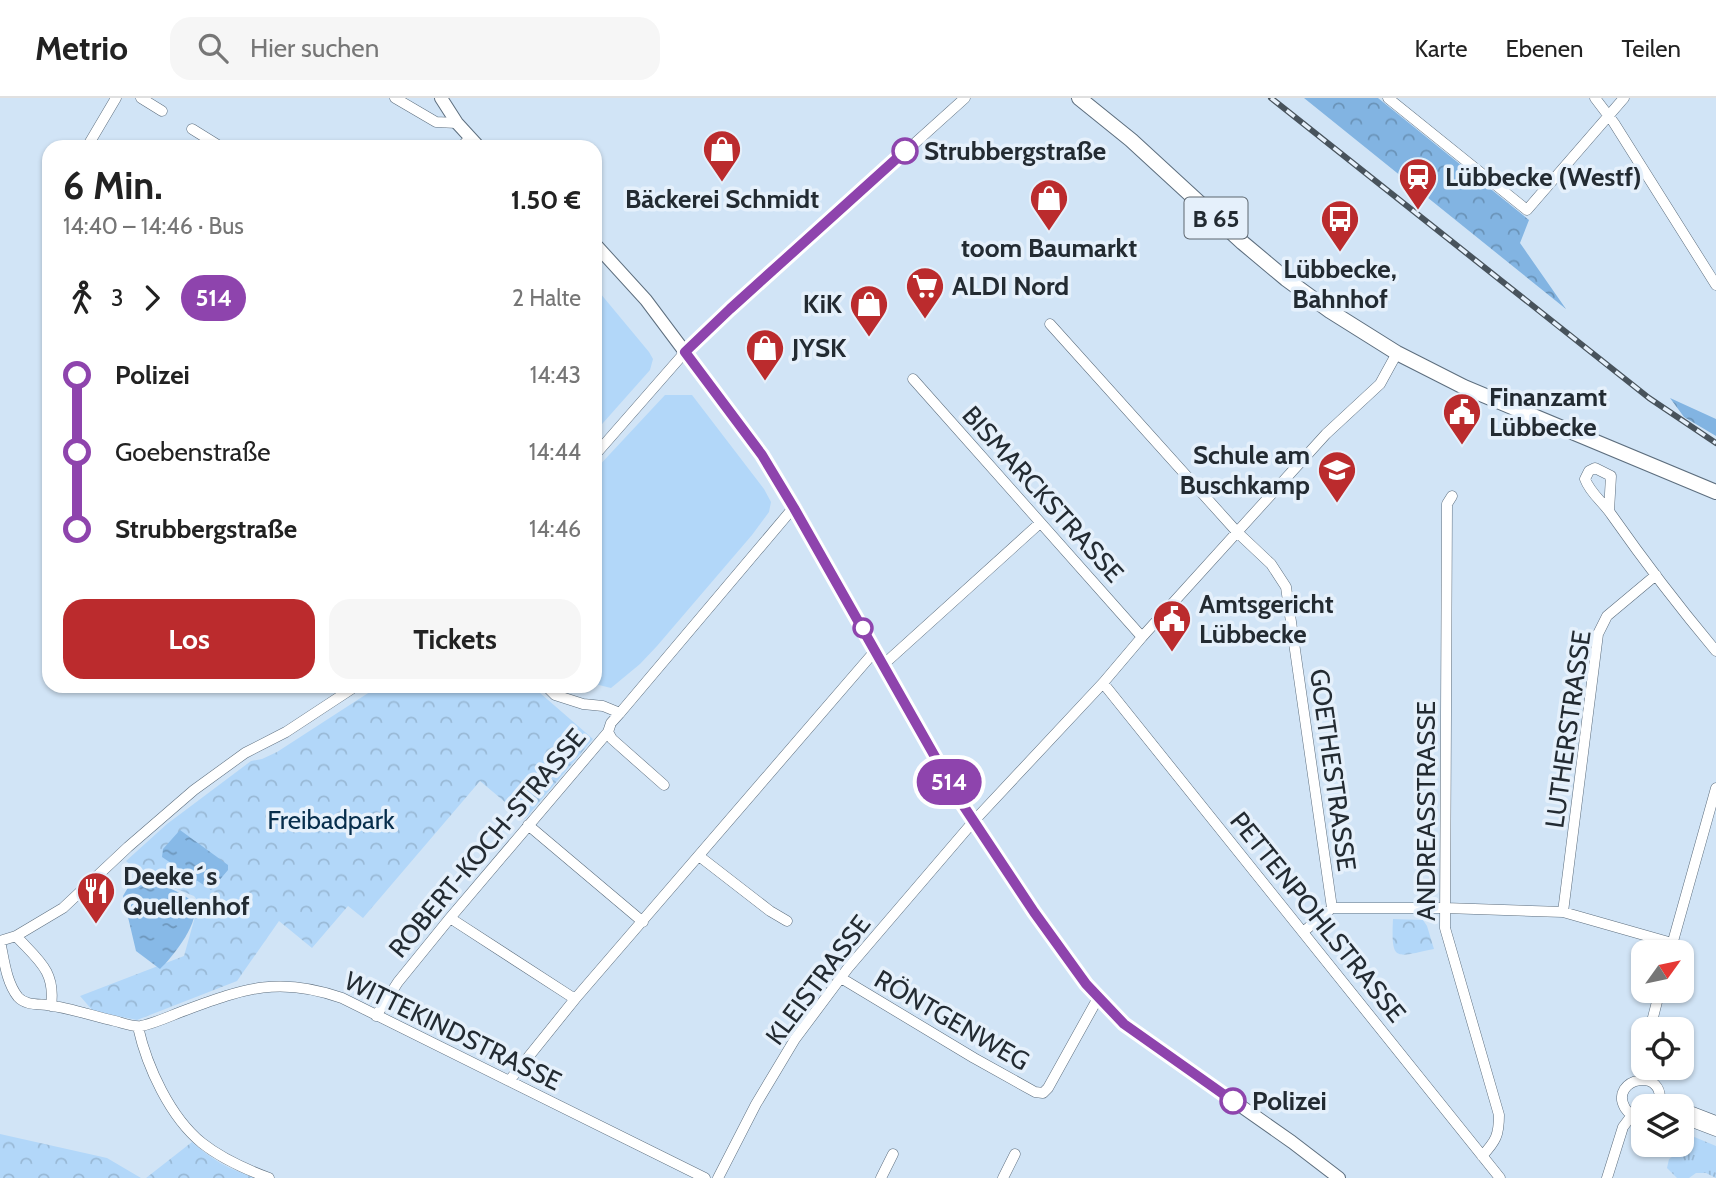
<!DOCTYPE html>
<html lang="de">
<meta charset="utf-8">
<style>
body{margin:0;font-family:Cabin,sans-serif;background:#f6f6f6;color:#222;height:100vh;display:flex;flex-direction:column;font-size:26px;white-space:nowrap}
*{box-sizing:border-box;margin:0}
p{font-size:23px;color:#767676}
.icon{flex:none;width:38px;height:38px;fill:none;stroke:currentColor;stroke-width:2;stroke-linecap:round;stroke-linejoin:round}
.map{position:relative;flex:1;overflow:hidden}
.sheet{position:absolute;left:42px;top:42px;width:560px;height:553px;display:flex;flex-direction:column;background:#fff;border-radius:21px;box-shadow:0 2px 5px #0004}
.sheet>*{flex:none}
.badge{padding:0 14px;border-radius:23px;font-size:24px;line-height:46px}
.needle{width:46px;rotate:57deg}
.fabs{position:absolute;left:1631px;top:842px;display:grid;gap:14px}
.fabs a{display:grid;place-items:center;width:63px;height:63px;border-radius:14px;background:#fff;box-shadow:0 2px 5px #0004;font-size:35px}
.map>.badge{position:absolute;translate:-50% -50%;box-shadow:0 0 0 4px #fff}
.legs{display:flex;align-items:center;gap:10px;height:77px;padding:0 21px;font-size:23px}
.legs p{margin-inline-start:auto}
.summary{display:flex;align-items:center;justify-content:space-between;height:119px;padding:0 21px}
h1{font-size:38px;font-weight:700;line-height:52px}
.button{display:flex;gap:14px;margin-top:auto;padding:14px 21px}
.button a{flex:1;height:80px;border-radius:21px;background:#bb2b2d;color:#fff;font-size:28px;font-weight:700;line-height:80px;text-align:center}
.button a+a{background:#f6f6f6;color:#222}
ul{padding:0 21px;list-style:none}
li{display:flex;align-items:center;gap:24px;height:77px;font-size:26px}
li i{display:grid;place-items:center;width:10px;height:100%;margin:0 9px;background:currentColor}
li i::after{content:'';width:18px;height:18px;margin:-9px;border:5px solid;border-radius:50%;background:#fff}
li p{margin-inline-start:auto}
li:first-child i{background:linear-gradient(#0000 50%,currentColor 0)}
li:last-child i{background:linear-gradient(currentColor 50%,#0000 0)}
header{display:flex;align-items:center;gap:42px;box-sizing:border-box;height:98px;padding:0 35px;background:#fff;border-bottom:2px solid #e0e0e0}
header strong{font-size:33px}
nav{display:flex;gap:38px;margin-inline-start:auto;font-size:24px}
.search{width:490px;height:63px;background:#f6f6f6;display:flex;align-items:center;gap:18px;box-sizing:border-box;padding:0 24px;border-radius:21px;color:#767676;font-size:26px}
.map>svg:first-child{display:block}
.grass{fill:url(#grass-tufts)}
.forest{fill:url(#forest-crowns)}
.park{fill:url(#park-crowns)}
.garden{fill:#b2d7f9}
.water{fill:url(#water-ripples)}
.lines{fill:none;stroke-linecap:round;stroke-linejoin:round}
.street-casing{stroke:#5d6e7e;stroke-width:11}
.secondary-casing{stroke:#5d6e7e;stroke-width:14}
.primary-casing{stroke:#5d6e7e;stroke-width:16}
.street{stroke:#fff;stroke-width:10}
.secondary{stroke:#fff;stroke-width:12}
.primary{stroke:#fff;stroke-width:14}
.rail-casing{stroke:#48535c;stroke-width:6}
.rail{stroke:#e5f0fb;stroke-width:3.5;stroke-dasharray:10;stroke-linecap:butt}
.line-1-casing{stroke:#fff;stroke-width:16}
.line-1{stroke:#8e44ad;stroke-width:10}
.stop-1-dot{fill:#fff;stroke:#8e44ad;stroke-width:3.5}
.labels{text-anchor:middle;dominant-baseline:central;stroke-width:7;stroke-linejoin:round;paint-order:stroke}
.shield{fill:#e5f0fb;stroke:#5d666e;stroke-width:2}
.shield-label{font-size:24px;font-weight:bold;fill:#232b32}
.stop-label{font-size:26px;font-weight:bold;fill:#232b32;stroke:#e5f0fb;text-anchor:start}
.poi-label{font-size:26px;font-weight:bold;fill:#232b32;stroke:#e5f0fb;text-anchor:start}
.street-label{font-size:26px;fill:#232b32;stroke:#e5f0fb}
.park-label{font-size:26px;fill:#072e4c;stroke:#e5f0fb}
</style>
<header>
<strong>Metrio</strong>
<div class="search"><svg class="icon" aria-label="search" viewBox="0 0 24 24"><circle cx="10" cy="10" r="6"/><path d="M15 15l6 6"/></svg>Hier suchen</div>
<nav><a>Karte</a><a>Ebenen</a><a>Teilen</a></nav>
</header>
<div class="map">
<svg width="1716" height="1080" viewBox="0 0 1716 1080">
<defs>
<pattern id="grass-tufts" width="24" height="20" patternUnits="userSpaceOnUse" patternTransform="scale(1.75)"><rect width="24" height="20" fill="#b2d7f9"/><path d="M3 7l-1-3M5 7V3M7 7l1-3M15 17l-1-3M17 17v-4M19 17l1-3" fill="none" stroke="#99b9d6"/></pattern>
<pattern id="forest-crowns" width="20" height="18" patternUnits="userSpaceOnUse" patternTransform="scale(1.75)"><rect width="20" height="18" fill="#82b4e2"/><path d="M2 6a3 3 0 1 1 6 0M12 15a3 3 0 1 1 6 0" fill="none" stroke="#6a93b8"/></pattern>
<pattern id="park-crowns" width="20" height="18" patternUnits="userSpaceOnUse" patternTransform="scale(1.75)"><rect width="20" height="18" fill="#b2d7f9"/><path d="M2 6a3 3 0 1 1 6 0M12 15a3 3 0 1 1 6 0" fill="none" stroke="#99b9d6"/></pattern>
<pattern id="water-ripples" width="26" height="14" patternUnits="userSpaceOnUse" patternTransform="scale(1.75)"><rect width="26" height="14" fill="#87b9e7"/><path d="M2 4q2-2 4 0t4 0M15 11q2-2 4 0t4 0" fill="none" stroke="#6e97bc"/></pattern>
</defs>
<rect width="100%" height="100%" fill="#d1e4f6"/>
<path class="grass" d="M1692,1038L1716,1048V1080L1706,1075H1696L1689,1080H1677L1667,1070L1669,1061L1688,1048Z"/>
<path class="forest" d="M1304,0H1378L1529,122L1520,145L1566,211Z
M1670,300L1716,321V338L1684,319Z"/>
<path class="park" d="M379,588H532L593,641L525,721L480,683L363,820L348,808L312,850L279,823L237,883L137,922L93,913L80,898L184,858L198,808L197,802L194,798C170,788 145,781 126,763L167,726L251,663L262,661L277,654Z
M1393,821L1423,822L1427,828L1434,851C1395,859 1391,865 1393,821Z
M0,1036L107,1060L141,1080H0Z
M192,1044C214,1063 227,1070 255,1080H146Z"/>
<path class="garden" d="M595,189L649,254L653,261L650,272L595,334Z
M665,297H692L764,391L771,404L769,414L752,437L657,548L640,566L611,590L595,586V372Z"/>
<path class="water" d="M180,732L228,767V772L211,792L162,759L163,751Z
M144,781C155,784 188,796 193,805C203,821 172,860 160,871L136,853L123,798L130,786Z"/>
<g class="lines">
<g class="street-casing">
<path id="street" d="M141,0L162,13
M395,0L436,24L457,25
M1388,0L1527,112L1624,0
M1595,0L1614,25L1716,187
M192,31L221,49
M87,49L116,0
M461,49L470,40
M1050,226L1237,434L1271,466L1286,489L1332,810
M913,281L1142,539
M595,357L693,245L965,0
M1452,398L1447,406L1445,830L1499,1017C1499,1037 1496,1043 1482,1058
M1609,413L1611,378L1595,370L1589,373L1585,381C1590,395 1603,404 1611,416C1644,463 1679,509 1716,553
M883,567L1040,425
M1103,585L1500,1080
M546,588L555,597L583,606L603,608L620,615
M608,634L612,641L664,687
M528,727L643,824
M699,758L770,813L787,823
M1563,814L1598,536L1607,518L1656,477
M450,820L575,901
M1303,834L1332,810H1445L1563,814L1672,845
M16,838C38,862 56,873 51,908
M0,843C4,861 6,884 18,899C25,907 37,906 47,907C70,910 93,918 115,923C123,925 133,929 141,928C156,925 172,917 186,912C245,890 280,878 342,900L705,1080
M0,843L16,838L63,810L128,749L194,692L245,655L286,634L356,588
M1670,854L1716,690
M841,880L974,960L1035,994L1043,995L1048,990L1098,900
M376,918L398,884L450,820L608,634L611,625L620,615L794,409
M138,929C147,969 170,1019 202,1045C222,1061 245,1071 269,1080
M1650,931L1660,892
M1641,981L1643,959
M509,983L575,901L875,553
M1682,1010L1716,1023
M1643,1020C1636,1019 1629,1017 1625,1010C1608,980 1668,967 1659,1008
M1682,1020L1716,1033
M718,1080L756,1006L795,941L848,870L973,724L1103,585L1142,539L1326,336L1380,286L1397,255
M881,1080L893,1056
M1003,1080L1015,1056
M1607,1080L1623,1029L1632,1017"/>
</g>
<g class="secondary-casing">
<path id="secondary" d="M441,0L457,25L479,49
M595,146L646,202L762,357L794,409L959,701L1034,814L1086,886L1124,926L1292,1044L1339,1080"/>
</g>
<g class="primary-casing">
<path id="primary" d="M1079,0L1131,42L1243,145L1286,181L1330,213L1397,255L1464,289L1716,394"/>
</g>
<use href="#street" class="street"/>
<use href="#secondary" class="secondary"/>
<use href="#primary" class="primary"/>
<g class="rail-casing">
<path id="rail" d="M1271,0L1649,300L1716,345"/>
</g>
<use href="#rail" class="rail"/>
</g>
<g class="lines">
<g class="line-1-casing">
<path id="line-1" d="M905,53L730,211L685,254L762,357L794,410L959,701L1034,814L1086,886L1124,926L1233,1003"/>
</g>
<use href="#line-1" class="line-1"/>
</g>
<defs>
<g id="shop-pin" transform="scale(2.0125)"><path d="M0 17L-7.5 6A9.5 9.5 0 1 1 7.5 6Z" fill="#bb2b2d" stroke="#e5f0fb"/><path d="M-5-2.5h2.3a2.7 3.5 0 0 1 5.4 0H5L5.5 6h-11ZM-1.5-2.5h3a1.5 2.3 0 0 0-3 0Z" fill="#fff"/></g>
<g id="station-pin" transform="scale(2.0125)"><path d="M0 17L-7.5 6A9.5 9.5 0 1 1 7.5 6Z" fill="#bb2b2d" stroke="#e5f0fb"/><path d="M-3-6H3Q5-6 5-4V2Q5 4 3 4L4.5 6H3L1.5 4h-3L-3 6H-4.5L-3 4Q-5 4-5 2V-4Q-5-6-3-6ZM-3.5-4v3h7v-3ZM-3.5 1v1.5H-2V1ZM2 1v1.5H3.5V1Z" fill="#fff"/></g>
<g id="bus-pin" transform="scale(2.0125)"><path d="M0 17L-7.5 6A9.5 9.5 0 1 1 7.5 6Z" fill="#bb2b2d" stroke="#e5f0fb"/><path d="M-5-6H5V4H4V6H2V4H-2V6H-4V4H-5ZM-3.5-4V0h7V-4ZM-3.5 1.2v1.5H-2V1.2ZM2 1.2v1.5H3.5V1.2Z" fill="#fff"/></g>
<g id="supermarket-pin" transform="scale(2.0125)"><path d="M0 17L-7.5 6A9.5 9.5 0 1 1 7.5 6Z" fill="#bb2b2d" stroke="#e5f0fb"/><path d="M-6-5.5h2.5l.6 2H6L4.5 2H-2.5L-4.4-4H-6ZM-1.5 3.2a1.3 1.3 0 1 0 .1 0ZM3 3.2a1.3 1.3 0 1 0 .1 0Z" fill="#fff"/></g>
<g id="civic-pin" transform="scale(2.0125)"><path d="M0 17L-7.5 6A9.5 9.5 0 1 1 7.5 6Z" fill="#bb2b2d" stroke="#e5f0fb"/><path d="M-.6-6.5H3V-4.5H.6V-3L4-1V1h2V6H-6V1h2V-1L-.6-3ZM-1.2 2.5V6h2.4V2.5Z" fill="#fff"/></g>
<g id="school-pin" transform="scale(2.0125)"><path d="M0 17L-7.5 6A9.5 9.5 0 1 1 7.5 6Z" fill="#bb2b2d" stroke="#e5f0fb"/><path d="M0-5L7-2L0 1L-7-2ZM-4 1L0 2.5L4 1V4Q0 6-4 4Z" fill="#fff"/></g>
<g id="restaurant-pin" transform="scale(2.0125)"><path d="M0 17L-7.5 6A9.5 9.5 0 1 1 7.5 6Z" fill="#bb2b2d" stroke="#e5f0fb"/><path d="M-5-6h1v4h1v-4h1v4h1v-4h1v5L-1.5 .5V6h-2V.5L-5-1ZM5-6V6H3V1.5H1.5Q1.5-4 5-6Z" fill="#fff"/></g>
</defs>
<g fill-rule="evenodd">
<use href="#shop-pin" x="722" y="51"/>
<use href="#station-pin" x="1418" y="79"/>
<use href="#shop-pin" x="1049" y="100"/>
<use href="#bus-pin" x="1340" y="121"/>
<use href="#supermarket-pin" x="925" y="188"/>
<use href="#shop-pin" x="869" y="206"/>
<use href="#shop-pin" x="765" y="250"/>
<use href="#civic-pin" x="1462" y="314"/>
<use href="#school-pin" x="1337" y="372"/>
<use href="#civic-pin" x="1172" y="521"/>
<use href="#restaurant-pin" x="96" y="793"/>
</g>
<g class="stop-1-dot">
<circle cx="905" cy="53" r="12"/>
<circle cx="863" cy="530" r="9"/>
<circle cx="1233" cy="1003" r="12"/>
</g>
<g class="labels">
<rect class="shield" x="1184.5" y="99.5" width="63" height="41" rx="5"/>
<g class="shield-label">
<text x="1216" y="120">B 65</text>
</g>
<g class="stop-label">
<text x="924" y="53">Strubbergstraße</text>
<text x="1252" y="1003">Polizei</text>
</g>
<g class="poi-label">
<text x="1445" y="79">Lübbecke (Westf)</text>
<text x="722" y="101" text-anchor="middle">Bäckerei Schmidt</text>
<text x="1049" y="150" text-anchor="middle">toom Baumarkt</text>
<text x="1340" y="171" text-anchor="middle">Lübbecke,<tspan x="1340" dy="30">Bahnhof</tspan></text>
<text x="952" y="188">ALDI Nord</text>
<text x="842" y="206" text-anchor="end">KiK</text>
<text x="792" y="250">JYSK</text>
<text x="1489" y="299">Finanzamt<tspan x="1489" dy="30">Lübbecke</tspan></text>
<text x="1310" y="357" text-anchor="end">Schule am<tspan x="1310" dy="30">Buschkamp</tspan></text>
<text x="1199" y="506">Amtsgericht<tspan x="1199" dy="30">Lübbecke</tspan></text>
<text x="123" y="778">Deeke´s<tspan x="123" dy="30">Quellenhof</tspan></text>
</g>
<g class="street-label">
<text transform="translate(1043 396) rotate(48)">BISMARCKSTRASSE</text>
<text transform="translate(1568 631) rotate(-82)">LUTHERSTRASSE</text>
<text transform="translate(1333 672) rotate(82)">GOETHESTRASSE</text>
<text transform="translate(1426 713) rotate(-90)">ANDREASSTRASSE</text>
<text transform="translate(487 745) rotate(-50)">ROBERT-KOCH-STRASSE</text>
<text transform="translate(1318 819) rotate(51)">PETTENPOHLSTRASSE</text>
<text transform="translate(818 882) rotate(-53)">KLEISTRASSE</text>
<text transform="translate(952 922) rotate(30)">RÖNTGENWEG</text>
<text transform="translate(453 933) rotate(26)">WITTEKINDSTRASSE</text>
</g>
<g class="park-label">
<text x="331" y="722">Freibadpark</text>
</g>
</g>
</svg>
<div class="fabs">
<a><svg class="needle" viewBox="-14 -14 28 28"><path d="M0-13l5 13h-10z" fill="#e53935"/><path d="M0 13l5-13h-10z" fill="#767676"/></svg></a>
<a><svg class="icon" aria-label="locate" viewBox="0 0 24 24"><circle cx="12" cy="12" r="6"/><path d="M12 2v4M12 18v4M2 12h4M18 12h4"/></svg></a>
<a><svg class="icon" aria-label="layers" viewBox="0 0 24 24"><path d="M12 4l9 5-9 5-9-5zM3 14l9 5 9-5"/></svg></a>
</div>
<b class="badge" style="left:949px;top:684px;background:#8e44ad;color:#fff">514</b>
<section class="sheet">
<div class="summary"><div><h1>6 Min.</h1><p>14:40 – 14:46 · Bus</p></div><b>1.50 €</b></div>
<div class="legs"><svg class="icon" aria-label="walk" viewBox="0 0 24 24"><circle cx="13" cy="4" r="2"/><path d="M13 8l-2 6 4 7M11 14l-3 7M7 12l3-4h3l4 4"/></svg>3<svg class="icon" aria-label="forward" viewBox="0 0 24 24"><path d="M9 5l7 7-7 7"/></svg><b class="badge" style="background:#8e44ad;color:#fff">514</b><p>2 Halte</p></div>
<ul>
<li><i style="color:#8e44ad"></i><b>Polizei</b><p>14:43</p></li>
<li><i style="color:#8e44ad"></i><span>Goebenstraße</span><p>14:44</p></li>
<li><i style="color:#8e44ad"></i><b>Strubbergstraße</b><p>14:46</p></li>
</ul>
<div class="button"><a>Los</a><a>Tickets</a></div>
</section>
</div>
